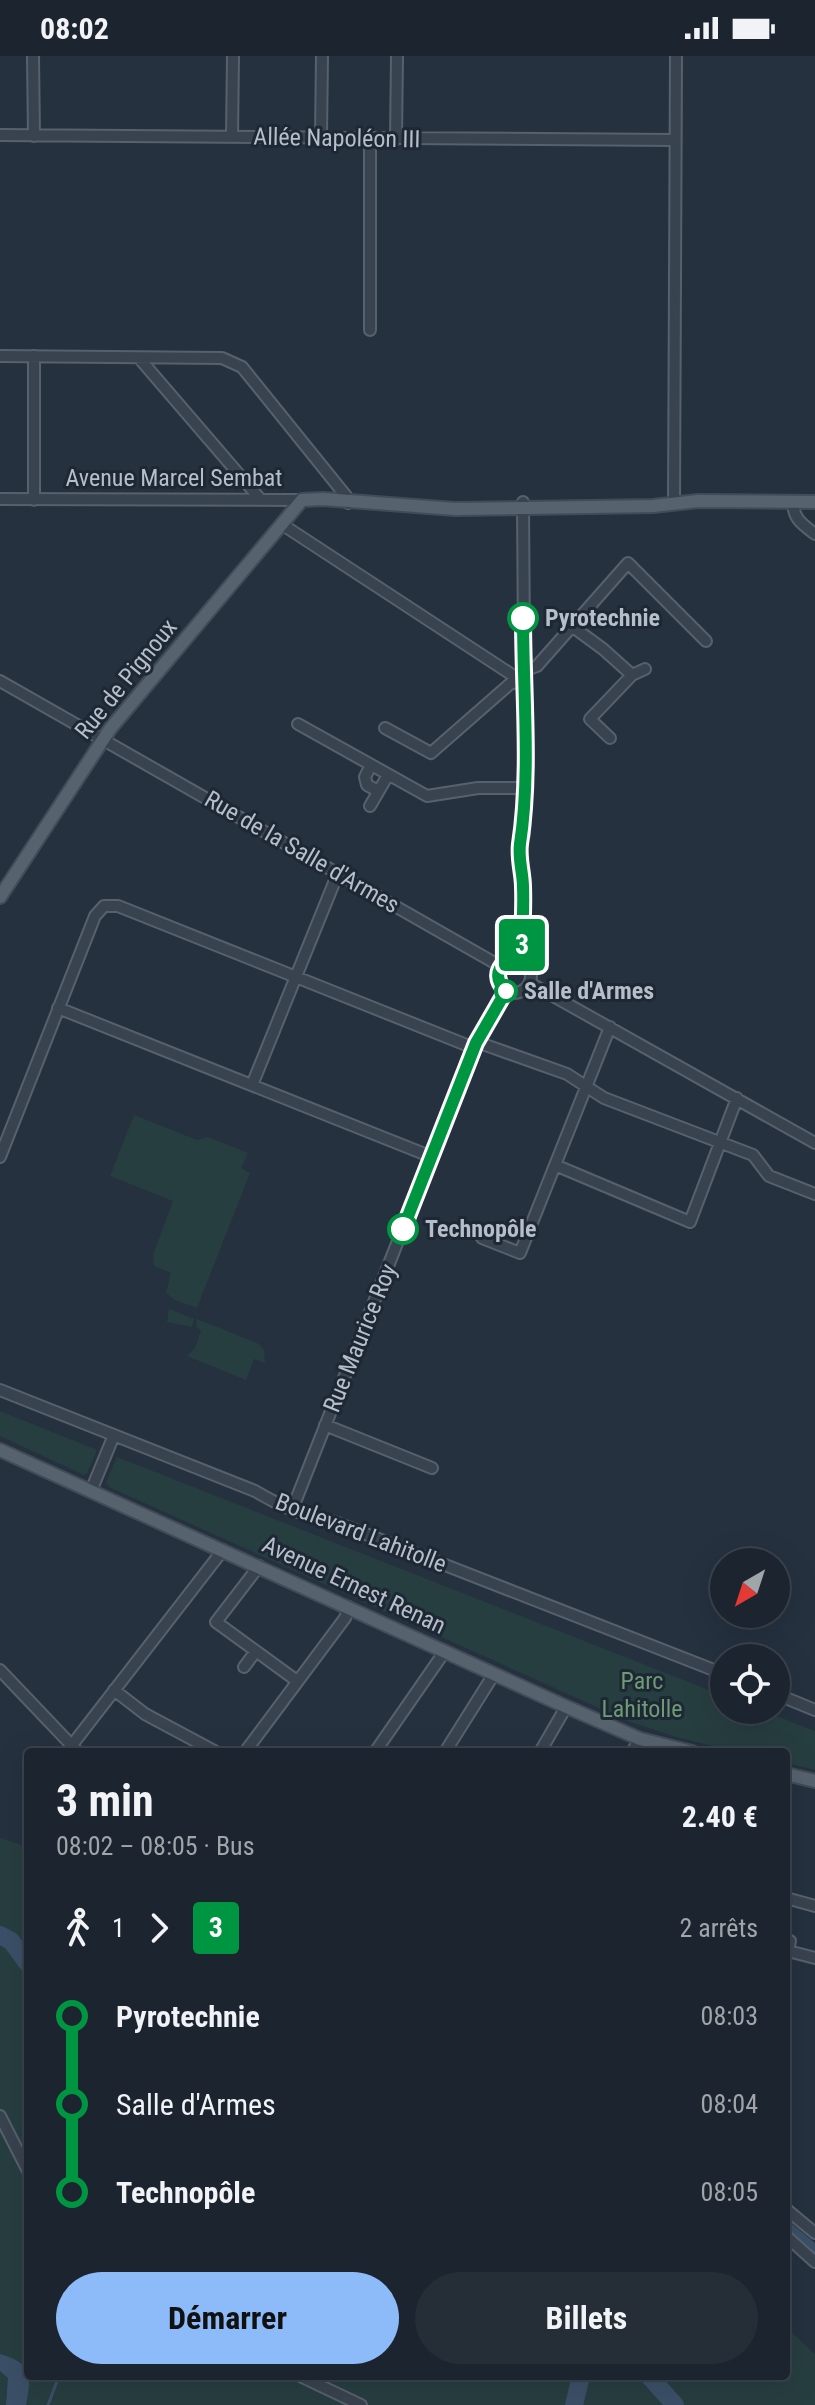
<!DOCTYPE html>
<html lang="fr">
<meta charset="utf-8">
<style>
body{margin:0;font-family:"Roboto Condensed",sans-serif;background:#252d37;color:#f1f3f6;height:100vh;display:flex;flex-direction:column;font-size:30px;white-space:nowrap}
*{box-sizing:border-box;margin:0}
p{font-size:26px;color:#a0a5aa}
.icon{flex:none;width:44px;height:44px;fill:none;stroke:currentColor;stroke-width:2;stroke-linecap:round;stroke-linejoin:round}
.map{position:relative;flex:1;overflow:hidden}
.panel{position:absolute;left:24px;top:1692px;width:766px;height:632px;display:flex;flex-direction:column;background:#1c252f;border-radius:8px;box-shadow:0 8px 32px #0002,0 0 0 2px #3a424b}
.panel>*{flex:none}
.badge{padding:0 16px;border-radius:6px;font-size:28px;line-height:52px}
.needle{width:52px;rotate:219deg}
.tools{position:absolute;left:710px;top:1492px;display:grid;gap:16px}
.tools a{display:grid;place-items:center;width:80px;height:80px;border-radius:50%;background:#1c252f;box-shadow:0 8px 32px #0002,0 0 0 2px #3a424b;font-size:40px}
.map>.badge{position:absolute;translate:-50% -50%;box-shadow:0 0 0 4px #fff}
.legs{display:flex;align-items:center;gap:12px;height:88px;padding:0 32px;font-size:26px}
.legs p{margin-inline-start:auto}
.headline{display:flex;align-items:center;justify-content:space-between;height:136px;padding:0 32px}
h1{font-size:44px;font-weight:700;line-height:60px}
.action{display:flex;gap:16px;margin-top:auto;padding:16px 32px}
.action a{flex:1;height:92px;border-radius:48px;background:#8dbaf8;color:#111;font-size:32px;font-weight:700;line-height:92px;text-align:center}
.action a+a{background:#252d37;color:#f1f3f6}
ul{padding:0 32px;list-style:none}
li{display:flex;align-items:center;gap:28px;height:88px;font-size:30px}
li i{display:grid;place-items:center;width:12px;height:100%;margin:0 10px;background:currentColor}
li i::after{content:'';width:20px;height:20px;margin:-10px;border:6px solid;border-radius:50%;background:#1c252f}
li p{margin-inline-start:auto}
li:first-child i{background:linear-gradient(#0000 50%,currentColor 0)}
li:last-child i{background:linear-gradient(currentColor 50%,#0000 0)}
.status{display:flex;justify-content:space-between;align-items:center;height:56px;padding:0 40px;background:#1c252f;direction:ltr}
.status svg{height:22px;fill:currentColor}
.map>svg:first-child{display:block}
.green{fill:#273e40}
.water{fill:#3b5068}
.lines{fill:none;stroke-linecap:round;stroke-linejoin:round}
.stream{stroke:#3b5068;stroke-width:3}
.river{stroke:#3b5068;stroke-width:18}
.minor-casing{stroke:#57616d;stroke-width:14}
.major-casing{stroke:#424c58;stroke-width:16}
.minor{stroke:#39434f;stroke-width:10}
.major{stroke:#57626f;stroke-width:12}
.line-1-casing{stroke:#fff;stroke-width:18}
.line-1{stroke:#009641;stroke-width:12}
.stop-1-dot{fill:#fff;stroke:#009641;stroke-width:4}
.labels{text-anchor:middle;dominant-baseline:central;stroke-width:6;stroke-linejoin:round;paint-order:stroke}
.street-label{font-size:24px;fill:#b5beca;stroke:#1e2834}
.stop-label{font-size:24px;font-weight:bold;fill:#b5beca;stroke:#1e2834;text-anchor:start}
.park-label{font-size:24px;fill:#6d9b75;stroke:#1e2834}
</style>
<div class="status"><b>08:02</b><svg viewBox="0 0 49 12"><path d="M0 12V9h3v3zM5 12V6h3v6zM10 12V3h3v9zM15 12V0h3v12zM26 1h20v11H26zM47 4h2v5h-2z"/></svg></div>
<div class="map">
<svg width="815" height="2349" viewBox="0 0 815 2349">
<rect width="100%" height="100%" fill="#25313f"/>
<path class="green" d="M134,1059L197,1084L208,1081L248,1097L241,1112L250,1117L197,1252L175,1244L166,1237L171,1217L154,1210L153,1199L173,1145L110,1120Z
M169,1253L194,1263L192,1271L167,1266Z
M197,1263L259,1288L264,1294L265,1307L254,1303L246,1324L187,1300L195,1292L201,1275L196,1270Z
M0,1355L97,1394L87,1417L84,1419L0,1380Z
M117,1401L724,1640V1654H761L815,1675V1714L786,1707V1696H738L676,1681L628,1665L109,1431L106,1426Z
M0,1782L28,1791V2320H786V2271L815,2298V2349H0Z"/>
<path class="water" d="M786,2163L815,2187V2200L786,2175Z
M0,2298C32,2307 32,2319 26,2349H6L8,2322L0,2315Z"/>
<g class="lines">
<path class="stream" d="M48,2349L59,2320"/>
<path class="river" d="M0,1879L11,1885L28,1908
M649,2320L675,2349
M574,2349L581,2320"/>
<g class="minor-casing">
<path id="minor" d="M33,0L34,80
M0,79L675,84
M232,81L233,0
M321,81L322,0
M370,82V274
M396,83L397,0
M0,300L222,302L242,311L346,440L348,447
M34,300V444
M139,302L261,444
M0,443L302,444
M793,445C793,463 802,468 815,478
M674,446L676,0
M283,469L523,626
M573,571L603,593L632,619L645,613
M523,615L537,610L628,507L706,585
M0,625L500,910
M298,668L427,740L478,732H525
M385,672L431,697L511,627L523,626
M610,682L590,663L632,619
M371,709L365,721L367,729L378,735
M370,750L388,719
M497 920a17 17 0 1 1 34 0a17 17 0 1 1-34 0Z
M521,904L524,828L520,814V787L524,779L525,732L523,446
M530,927L815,1087
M58,952L432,1101
M477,986L567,1018L604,1042L753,1099L769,1120L815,1138
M252,1029L338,817
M0,1101L95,860L104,850H118L474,992
M555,1109L690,1166L737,1042
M482,1182L520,1197L610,971
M0,1334L255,1435C280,1450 306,1462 335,1466L724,1618
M325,1369L432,1412
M91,1435L114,1379
M292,1454L476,987L506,935
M259,1510L216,1566L297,1625
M244,1611L256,1595
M0,1614L78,1696
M114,1634L145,1658L216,1696
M776,1638L815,1654
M72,1689L223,1494
M245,1696L345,1562L349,1551
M375,1696L445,1595
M445,1696L494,1618
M540,1696L566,1651
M632,1696L640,1683
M786,1842L815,1850
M786,1883L790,1885L788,1895L815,1902
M0,2060L28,2115
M786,2153L815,2177
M786,2180L815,2206
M300,2320L361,2349"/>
</g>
<g class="major-casing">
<path id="major" d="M0,841L110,673L302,444L323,443L455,453L653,450L698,445L815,446
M0,1394L560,1648L640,1683L692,1696
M786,1718L815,1725"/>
</g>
<use href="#minor" class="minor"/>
<use href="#major" class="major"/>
</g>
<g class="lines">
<g class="line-1-casing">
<path id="line-1" d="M403,1173L476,987L506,935C496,925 495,915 506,905L521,904C522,880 524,855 523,831C523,817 518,803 520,788C531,716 523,637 523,562"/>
</g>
<use href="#line-1" class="line-1"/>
</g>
<g class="stop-1-dot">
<circle cx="523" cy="562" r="14"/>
<circle cx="506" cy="935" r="10"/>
<circle cx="403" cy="1173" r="14"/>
</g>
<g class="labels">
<g class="street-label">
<text transform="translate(337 82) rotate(1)">Allée Napoléon III</text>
<text x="174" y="422">Avenue Marcel Sembat</text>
<text transform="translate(126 623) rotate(-51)">Rue de Pignoux</text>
<text transform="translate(302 796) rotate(30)">Rue de la Salle d'Armes</text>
<text transform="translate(360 1282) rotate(-68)">Rue Maurice Roy</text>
<text transform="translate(361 1477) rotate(21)">Boulevard Lahitolle</text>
<text transform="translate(354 1529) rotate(25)">Avenue Ernest Renan</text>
</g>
<g class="stop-label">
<text x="545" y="562">Pyrotechnie</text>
<text x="524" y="935">Salle d'Armes</text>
<text x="425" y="1173">Technopôle</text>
</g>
<g class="park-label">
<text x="642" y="1625">Parc<tspan x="642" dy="28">Lahitolle</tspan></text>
</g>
</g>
</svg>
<div class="tools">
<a><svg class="needle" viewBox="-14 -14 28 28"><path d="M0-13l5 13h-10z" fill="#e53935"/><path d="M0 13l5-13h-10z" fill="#a0a5aa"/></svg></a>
<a><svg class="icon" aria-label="locate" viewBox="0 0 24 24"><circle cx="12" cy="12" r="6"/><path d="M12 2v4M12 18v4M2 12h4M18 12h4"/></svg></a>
</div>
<b class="badge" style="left:522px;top:889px;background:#009641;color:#fff">3</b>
<section class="panel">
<div class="headline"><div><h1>3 min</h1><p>08:02 – 08:05 · Bus</p></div><b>2.40 €</b></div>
<div class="legs"><svg class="icon" aria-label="walk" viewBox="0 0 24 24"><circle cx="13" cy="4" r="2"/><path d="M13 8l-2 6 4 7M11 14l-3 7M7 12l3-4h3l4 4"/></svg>1<svg class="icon" aria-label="forward" viewBox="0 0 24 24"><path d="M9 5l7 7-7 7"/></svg><b class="badge" style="background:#009641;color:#fff">3</b><p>2 arrêts</p></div>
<ul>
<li><i style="color:#009641"></i><b>Pyrotechnie</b><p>08:03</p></li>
<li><i style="color:#009641"></i><span>Salle d'Armes</span><p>08:04</p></li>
<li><i style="color:#009641"></i><b>Technopôle</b><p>08:05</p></li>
</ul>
<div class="action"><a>Démarrer</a><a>Billets</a></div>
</section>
</div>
